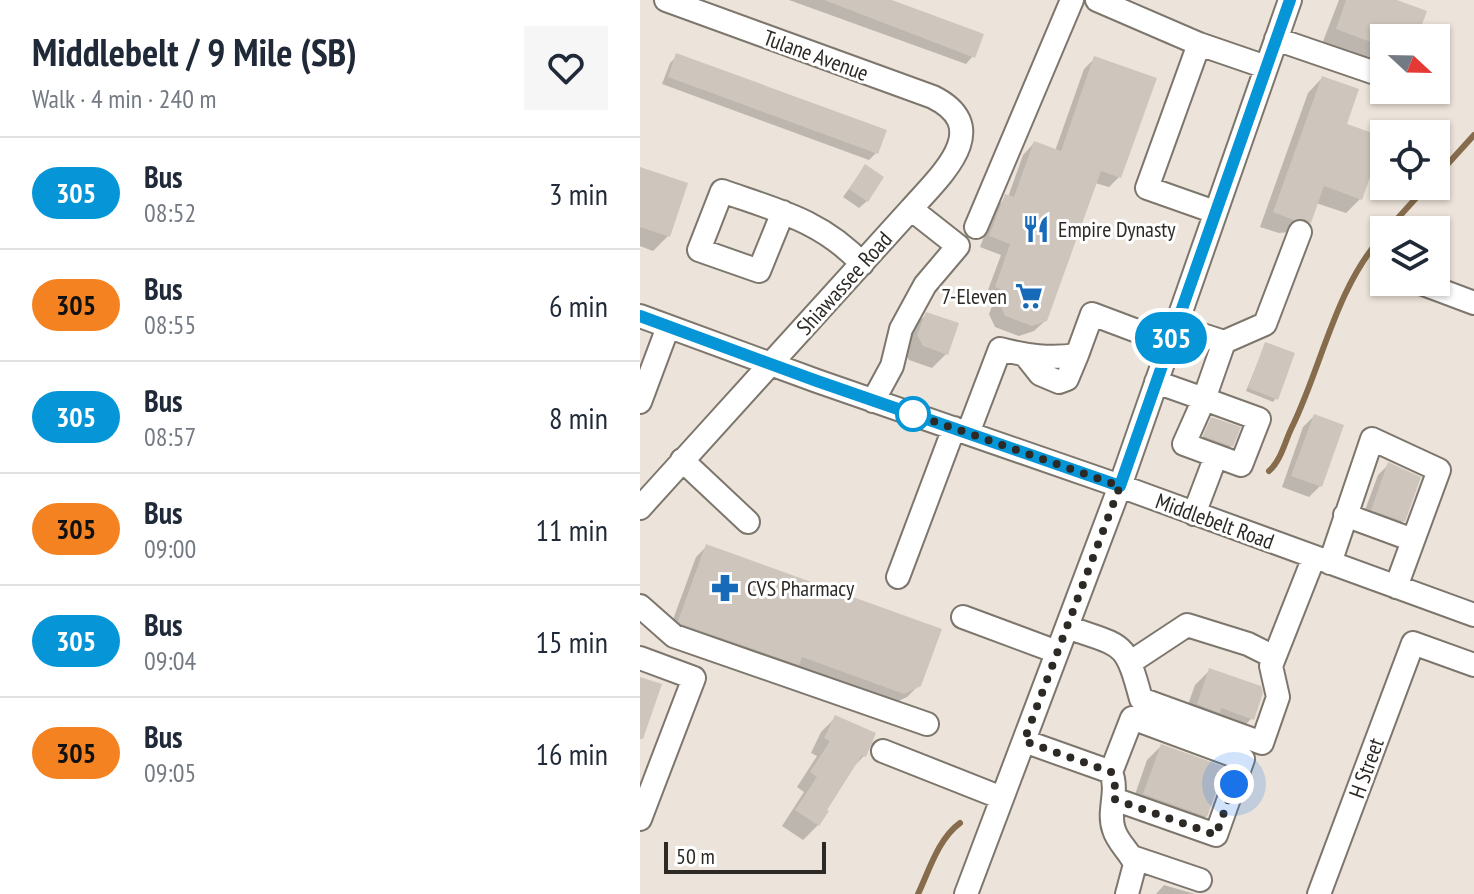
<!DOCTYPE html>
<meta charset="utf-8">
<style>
body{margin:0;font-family:"PT Sans Narrow",sans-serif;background:#f6f6f7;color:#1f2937;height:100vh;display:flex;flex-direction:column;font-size:30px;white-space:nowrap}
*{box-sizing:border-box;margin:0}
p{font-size:26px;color:#747a83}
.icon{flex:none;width:44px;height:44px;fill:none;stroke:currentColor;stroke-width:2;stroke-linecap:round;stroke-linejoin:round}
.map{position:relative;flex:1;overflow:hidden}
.side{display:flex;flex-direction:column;background:#fff;width:640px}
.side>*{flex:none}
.badge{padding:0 16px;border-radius:26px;font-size:28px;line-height:52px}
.needle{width:52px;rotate:112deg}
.controls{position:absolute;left:730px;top:24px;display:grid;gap:16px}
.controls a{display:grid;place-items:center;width:80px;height:80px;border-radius:0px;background:#fff;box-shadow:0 2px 6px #0004;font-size:40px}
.scale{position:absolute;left:24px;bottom:20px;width:162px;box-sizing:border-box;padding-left:8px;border:4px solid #2d2a26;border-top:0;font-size:22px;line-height:28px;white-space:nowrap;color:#2d2a26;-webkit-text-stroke:6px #fff;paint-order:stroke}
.you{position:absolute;width:40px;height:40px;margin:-20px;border:6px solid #fff;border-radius:50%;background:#1a73e8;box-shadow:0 0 0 12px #1a73e833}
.map>.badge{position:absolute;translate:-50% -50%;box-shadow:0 0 0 4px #fff}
.round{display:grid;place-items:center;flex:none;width:84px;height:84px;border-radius:0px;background:#f6f6f7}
.overview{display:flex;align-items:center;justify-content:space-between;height:136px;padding:0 32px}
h1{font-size:38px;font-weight:700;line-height:60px}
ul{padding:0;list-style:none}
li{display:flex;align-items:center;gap:24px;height:112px;padding:0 32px;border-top:2px solid #e0e1e3}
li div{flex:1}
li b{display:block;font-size:30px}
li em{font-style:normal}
li .badge{min-width:88px;font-weight:700;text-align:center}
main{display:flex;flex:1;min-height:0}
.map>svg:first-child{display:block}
.shadow{fill:#0003}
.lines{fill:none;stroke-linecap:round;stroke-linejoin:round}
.stream{stroke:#866c4c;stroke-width:6}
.building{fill:#cec6bc}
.minor-casing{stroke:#7d766d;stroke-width:26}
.minor{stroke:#fff;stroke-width:22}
.line-casing{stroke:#fff;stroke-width:18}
.line{stroke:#0696d7;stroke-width:12}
.walk{stroke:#2d2a26;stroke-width:8;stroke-dasharray:0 14.4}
.stop-dot{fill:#fff;stroke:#0696d7;stroke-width:4}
.labels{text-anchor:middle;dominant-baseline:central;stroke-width:6;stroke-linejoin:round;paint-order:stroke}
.street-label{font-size:22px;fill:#2d2a26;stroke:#fff}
.poi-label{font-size:22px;fill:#2d2a26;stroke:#fff;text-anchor:start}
</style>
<main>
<section class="side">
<div class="overview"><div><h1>Middlebelt / 9 Mile (SB)</h1><p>Walk · 4 min · 240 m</p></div><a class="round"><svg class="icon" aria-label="heart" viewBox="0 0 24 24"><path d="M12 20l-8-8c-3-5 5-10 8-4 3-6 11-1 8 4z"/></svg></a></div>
<ul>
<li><span class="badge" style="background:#0696d7;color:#fff">305</span><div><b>Bus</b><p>08:52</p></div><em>3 min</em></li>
<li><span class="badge" style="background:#f58220;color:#111">305</span><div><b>Bus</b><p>08:55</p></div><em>6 min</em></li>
<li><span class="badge" style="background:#0696d7;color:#fff">305</span><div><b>Bus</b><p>08:57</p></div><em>8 min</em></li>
<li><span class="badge" style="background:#f58220;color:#111">305</span><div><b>Bus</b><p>09:00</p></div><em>11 min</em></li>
<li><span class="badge" style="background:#0696d7;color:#fff">305</span><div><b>Bus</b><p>09:04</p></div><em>15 min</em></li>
<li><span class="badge" style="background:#f58220;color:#111">305</span><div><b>Bus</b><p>09:05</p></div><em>16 min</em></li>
</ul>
</section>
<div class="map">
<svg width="834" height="894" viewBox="0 0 834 894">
<rect width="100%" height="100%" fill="#ece4da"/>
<path class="shadow" d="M149,0H247L333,56L326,64Z
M699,0H751L775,38H744V66L682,44Z
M37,56L236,153L229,160L22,84L30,63Z
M455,58L480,176L469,187L455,183L406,320L394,331L379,336L355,327L349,314L354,301L345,298L361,255L340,247L355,207L368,197L383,155L394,143L415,151L444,69Z
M682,78L704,125L720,199L706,213L676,203L669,222L655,237L649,232L639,233L620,227L668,93Z
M225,167L227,201L219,208L203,197Z
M0,169L28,236L13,251L0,246Z
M287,314L306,354L292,368L269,360L263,350L272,328Z
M625,345L636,398L633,402L606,391Z
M674,416L680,486L669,497L642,487L663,427Z
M569,422L591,446L588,449L562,439Z
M749,464L763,521L752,532L721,521L738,475Z
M67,546L279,685L267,697L252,704L28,633L56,557Z
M570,670L612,718L597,733L543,719L555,685Z
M196,717L224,756L211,769L178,825L163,840L142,826L164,792L157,787L177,756L171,753L181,732Z
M521,746L566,816L551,831L490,809L507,760Z
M524,885L555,894H516Z"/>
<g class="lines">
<path class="stream" d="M796,177L834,135
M747,230L787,186
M629,471C641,461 645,441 652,427C683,363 695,288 744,234
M278,894C289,871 298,839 320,823"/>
</g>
<path class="building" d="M184,0H252L344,34L335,58Z
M706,0H757L787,11L777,38H744V47L696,29Z
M36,53L247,130L238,154L28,77Z
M454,56L517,78L481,178L461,171L407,321L392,326L365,316L359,302L363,290L355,287L370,244L349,236L365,194L374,197L394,141L421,151Z
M682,76L719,89L707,124L744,137L722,200L684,186L671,223L664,219L654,220L633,212Z
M225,164L244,177L228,202L209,189Z
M0,167L48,183L30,237L0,227Z
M286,312L319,323L308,355L283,346L277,335Z
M625,342L655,353L638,400L608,388Z
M674,414L704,425L682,487L651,476Z
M571,417L601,427L593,447L563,436Z
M748,462L781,477L765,522L731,510Z
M66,544L302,629L281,686L264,694L162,657L159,665L41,624L38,621Z
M569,668L621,686L623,693L614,720L581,708L580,713L557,704Z
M0,677L22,684L3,739H0Z
M195,715L236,733L226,757L222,755L187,810L189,811L179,826L155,810L177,777L170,772L190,741L184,738Z
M521,744L585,767L567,817L503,794Z"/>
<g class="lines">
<g class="minor-casing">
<path id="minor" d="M457,0L559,44
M636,39L744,76
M143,212L119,271L59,250L82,191C136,210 183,221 222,264
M575,212L507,188L559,44L626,67
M336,227L432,0
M778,282L834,303
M0,316L177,381L480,486L834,615
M584,342L625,324L660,232
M385,355L400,374L419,382L427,379L437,355
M516,382L564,399L544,444L601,465L619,419L564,399L584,342L535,326
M233,401L252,366L261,329L285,285L318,246L271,209
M0,402L28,327
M328,433L360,349C387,356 410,359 437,355L452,314L529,343
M42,460L108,522
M0,508L271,209C300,176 355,128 293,97L26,0
M554,514L576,456
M705,515L773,540
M690,563L732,439L799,470L756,587
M258,577L314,428
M0,606L34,636L287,724
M323,617L417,652
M427,627C483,647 485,639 501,699L622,743L638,697L631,666L674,557
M0,658L54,678L0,819
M491,662L547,625L608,644L634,657
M384,741L471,772C479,792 467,811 474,830C478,843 490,852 495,864L487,894
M243,751L362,798
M471,772L492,718L603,759L576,835L474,799
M492,857L560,880
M326,894L480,486L650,0
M679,894L773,643L834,665"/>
</g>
<use href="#minor" class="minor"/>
</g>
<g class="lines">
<g class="line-casing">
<path id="line" d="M0,316L177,381L480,486L650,0"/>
</g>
<use href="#line" class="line"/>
<path class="walk" d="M273,414L270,413L480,486L384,741L471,772L475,782L474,799L576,835L594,784"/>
</g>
<defs>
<g id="restaurant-bare" transform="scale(2.16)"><path d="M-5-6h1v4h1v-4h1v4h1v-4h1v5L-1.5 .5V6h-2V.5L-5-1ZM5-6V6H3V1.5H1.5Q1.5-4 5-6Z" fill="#176ab8" stroke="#fff" stroke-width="2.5" paint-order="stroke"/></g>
<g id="supermarket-bare" transform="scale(2.16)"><path d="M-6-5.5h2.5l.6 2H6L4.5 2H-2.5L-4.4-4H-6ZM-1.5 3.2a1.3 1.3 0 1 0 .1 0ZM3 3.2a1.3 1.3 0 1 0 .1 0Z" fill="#176ab8" stroke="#fff" stroke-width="2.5" paint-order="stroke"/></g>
<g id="pharmacy-bare" transform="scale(2.16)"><path d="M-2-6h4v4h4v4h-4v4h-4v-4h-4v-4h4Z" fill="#176ab8" stroke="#fff" stroke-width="2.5" paint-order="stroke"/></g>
</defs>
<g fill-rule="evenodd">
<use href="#restaurant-bare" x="396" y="229"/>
<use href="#supermarket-bare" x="389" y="296"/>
<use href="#pharmacy-bare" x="85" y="588"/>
</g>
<circle class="stop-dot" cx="273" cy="414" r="16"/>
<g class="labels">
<g class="street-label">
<text transform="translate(176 55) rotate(20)">Tulane Avenue</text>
<text transform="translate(204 283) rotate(-48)">Shiawassee Road</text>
<text transform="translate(575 521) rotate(20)">Middlebelt Road</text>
<text transform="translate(726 768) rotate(-70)">H Street</text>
</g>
<g class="poi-label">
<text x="418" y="229">Empire Dynasty</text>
<text x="367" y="296" text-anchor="end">7-Eleven</text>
<text x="107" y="588">CVS Pharmacy</text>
</g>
</g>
</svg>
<div class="controls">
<a><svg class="needle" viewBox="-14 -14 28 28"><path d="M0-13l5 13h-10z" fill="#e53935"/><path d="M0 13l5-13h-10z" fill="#747a83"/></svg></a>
<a><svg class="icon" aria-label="locate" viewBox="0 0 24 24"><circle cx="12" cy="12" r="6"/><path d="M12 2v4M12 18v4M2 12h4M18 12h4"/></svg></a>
<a><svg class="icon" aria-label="layers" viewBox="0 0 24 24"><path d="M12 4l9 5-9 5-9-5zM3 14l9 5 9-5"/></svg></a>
</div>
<div class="scale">50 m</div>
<div class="you" style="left:594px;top:784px"></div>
<b class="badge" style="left:531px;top:338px;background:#0696d7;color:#fff">305</b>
</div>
</main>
